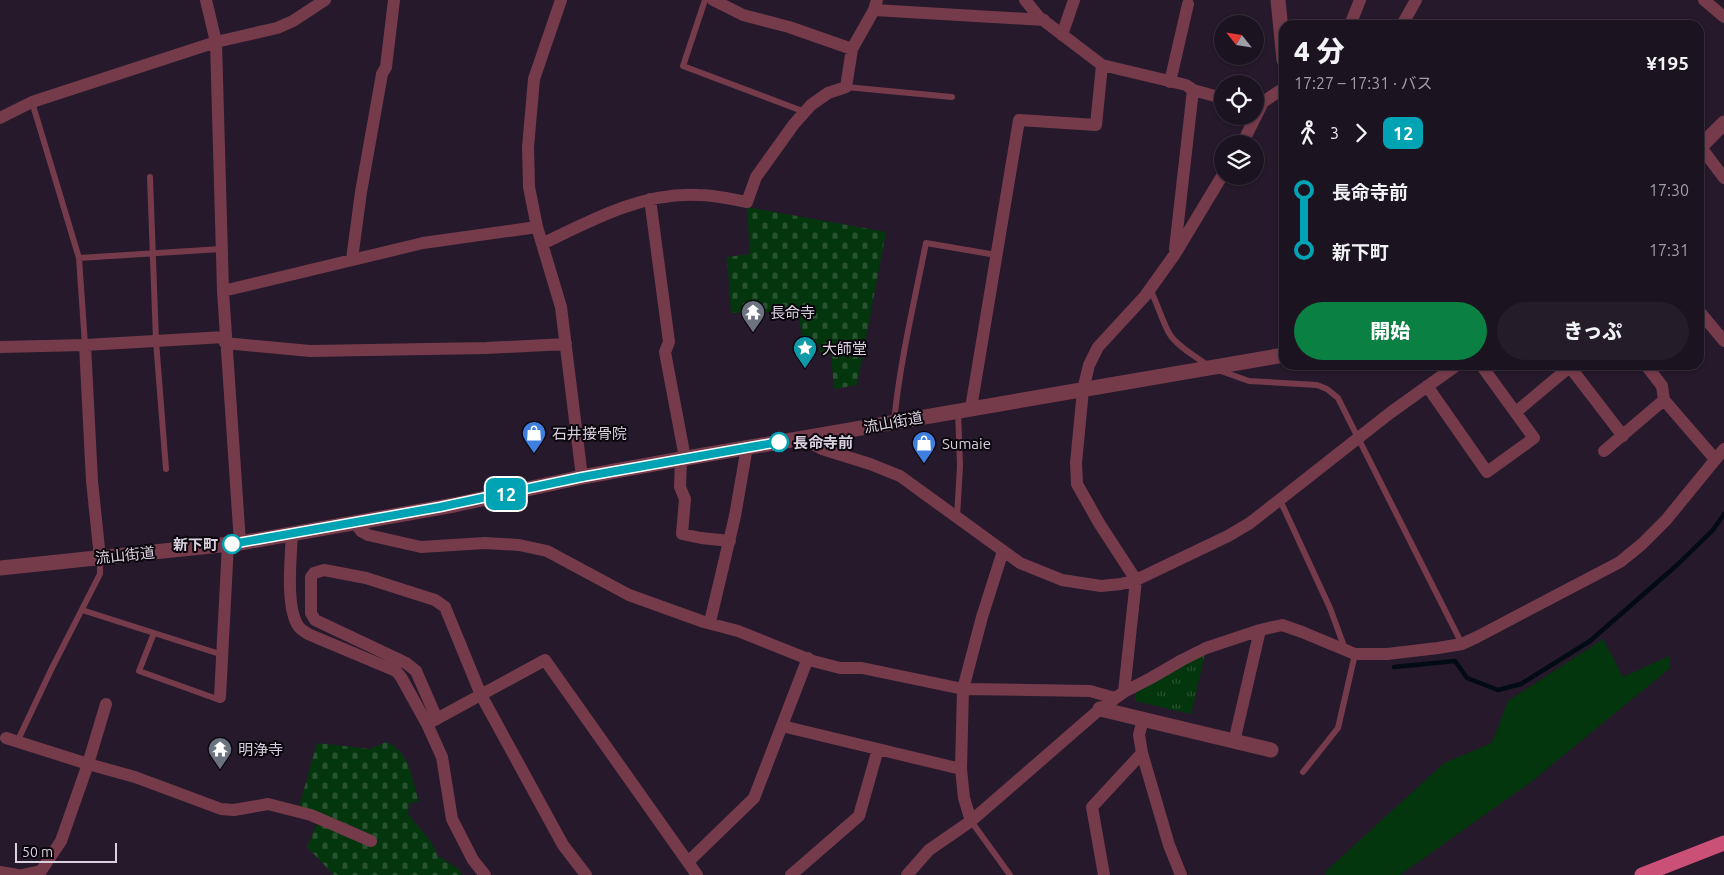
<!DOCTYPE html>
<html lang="ja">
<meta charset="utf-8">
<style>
body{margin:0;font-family:Ubuntu,"Noto Sans JP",sans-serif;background:#251c29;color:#f1f3f6;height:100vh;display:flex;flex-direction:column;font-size:19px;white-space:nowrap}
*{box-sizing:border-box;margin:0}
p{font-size:16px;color:#a09ea5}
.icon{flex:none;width:28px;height:28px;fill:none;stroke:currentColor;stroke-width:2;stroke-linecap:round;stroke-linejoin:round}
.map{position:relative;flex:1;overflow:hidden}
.drawer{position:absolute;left:1279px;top:20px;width:425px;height:350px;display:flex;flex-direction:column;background:#1c1320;border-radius:15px;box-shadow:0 1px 4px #0004,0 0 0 1px #3a323e}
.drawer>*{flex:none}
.badge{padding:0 10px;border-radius:8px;font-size:18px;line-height:32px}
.needle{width:32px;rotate:300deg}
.fabs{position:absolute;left:1214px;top:15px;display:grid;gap:10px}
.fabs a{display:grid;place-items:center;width:50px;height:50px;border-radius:50%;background:#1c1320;box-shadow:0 1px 4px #0004,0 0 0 1px #3a323e;font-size:25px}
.scale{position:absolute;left:15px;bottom:12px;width:102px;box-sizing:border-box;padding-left:5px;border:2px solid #dad1de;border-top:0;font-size:14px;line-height:18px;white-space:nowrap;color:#dad1de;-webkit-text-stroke:4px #0b060e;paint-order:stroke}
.map>.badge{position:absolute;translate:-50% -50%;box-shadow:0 0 0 2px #fff}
.legs{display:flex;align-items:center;gap:8px;height:55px;padding:0 15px;font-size:16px}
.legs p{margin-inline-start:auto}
.headline{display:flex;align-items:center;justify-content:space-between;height:85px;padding:0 15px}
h1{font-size:28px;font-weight:800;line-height:38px}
.cta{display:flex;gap:10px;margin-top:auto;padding:10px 15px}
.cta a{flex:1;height:58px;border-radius:30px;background:#0b8043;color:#fff;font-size:20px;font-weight:800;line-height:58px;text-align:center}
.cta a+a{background:#251c29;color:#f1f3f6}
ul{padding:0 15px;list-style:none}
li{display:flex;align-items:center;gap:18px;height:60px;font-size:19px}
li i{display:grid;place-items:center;width:8px;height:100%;margin:0 6px;background:currentColor}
li i::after{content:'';width:12px;height:12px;margin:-6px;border:4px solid;border-radius:50%;background:#1c1320}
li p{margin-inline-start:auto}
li:first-child i{background:linear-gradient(#0000 50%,currentColor 0)}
li:last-child i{background:linear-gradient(currentColor 50%,#0000 0)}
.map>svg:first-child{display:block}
.grass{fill:#04360d}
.cemetery{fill:url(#cemetery-stones)}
.park{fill:url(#park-tufts)}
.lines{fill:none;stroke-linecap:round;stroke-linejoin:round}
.stream{stroke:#020b14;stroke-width:4.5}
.service{stroke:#753b4b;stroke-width:6}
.minor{stroke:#753b4b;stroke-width:12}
.tertiary{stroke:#753b4b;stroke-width:15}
.primary{stroke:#ca5077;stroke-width:15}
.line-1-casing{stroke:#fff;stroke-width:11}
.line-1{stroke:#00a3b4;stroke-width:8}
.stop-1-dot{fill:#fff;stroke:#00a3b4;stroke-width:2.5}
.labels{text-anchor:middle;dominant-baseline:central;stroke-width:4;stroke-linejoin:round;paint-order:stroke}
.poi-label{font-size:15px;fill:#dad1de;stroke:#0b060e;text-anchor:start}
.street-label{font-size:15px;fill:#dad1de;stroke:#0b060e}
.stop-label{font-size:15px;font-weight:bold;fill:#dad1de;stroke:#0b060e;text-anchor:start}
</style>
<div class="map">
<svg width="1724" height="875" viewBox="0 0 1724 875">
<defs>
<pattern id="cemetery-stones" width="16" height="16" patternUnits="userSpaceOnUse" patternTransform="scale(1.25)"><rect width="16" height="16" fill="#04360d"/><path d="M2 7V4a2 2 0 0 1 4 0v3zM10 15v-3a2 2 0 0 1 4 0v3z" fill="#285230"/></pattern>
<pattern id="park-tufts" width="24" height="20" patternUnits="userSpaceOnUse" patternTransform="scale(1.25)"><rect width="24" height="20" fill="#04360d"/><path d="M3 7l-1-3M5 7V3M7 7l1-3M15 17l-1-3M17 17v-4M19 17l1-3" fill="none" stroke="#285230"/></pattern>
</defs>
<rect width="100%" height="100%" fill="#25192b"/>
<path class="grass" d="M1603,639L1623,677L1669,656V669L1531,782L1400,875H1326L1325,872L1444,763L1492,743L1508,701Z"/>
<path class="cemetery" d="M747,207L886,232L857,385L834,389L831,355L821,354L819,345L802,344L799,312L731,313L727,257L750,254Z
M386,742C410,751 412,780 419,802L409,803L408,814L431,842L438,856L460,870L461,875H334L307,847L321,815L299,807L317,743L370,749Z"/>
<path class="park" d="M1205,654L1191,714L1135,701V692Z"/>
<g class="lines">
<path class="stream" d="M1394,667L1455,661L1467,678L1498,690L1521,684L1590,641L1677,565L1713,530L1724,514"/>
<path class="service" d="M705,0L683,66L805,112
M846,87L952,97
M32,102L79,258L85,345
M150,177L156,341L166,469
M79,258L221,249
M1150,289C1157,303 1162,320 1169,333C1175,345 1198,358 1209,366
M1218,370L1249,381L1317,385L1327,389L1338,398L1462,644
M894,422C900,361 914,303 926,243L996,255
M1280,500L1330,608L1345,649
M957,517L960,466L958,411
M82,610L223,655
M154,633L139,671L217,699L220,697
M17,742L52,668L100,574V558
M1303,772L1338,728L1355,654
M971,821L1010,875"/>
<path class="minor" d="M206,0L216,42L223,291L240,543
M561,0L534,79L528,147L529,187L537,227L561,307L582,477
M713,0L743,15L789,27L852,49
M1025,0L1039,17L1102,65L1186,85L1193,90L1222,98
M1704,0L1724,17
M874,10L1044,20
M1350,25L1360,0
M1402,25L1416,0
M1062,35L1074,0
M1170,82L1188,4
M0,118L32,102L216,42L277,28L293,21L325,0
M1242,144L1263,102L1284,88
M1700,146L1724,178
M650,199L669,342L665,352L685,458
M542,244C590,221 642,192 698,195C714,195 731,199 747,202L756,177L794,124L811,105L828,93L846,87L852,49L874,10L877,0
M1175,249L1193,90
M352,259L361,192L382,74L386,67L394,0
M223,291L423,243L537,227
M1699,311L1724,341
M225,343L310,351L486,348L566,344
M85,345L92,481L100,558
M0,347L85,345L225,337
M1646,365L1662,386L1664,400L1715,459
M1570,367L1623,436
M1427,386L1487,472L1534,438L1481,365
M971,408L1019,120L1096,125L1102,65
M1516,412L1572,365
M800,438L822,449L870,464L900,476L1020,563L1062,580L1101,586L1121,584L1136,580L1228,536L1250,523L1390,413L1457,365
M1604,451L1664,400
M681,459L680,487L685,499L682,534L701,538L730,541
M355,523L361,531L368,535L421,547L485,543L519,545L547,551L629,595L704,622L738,631L813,661L840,668H862L963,689L1090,691L1115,698
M292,534C291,556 285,609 299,627C301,630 306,632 308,634L396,671L401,677L427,724L442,757L452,819L473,860L485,875
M710,622L735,516L747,447
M1124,692L1136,580L1099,523L1077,484L1076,463L1083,390L1089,365L1098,347L1145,296L1175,254L1222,176
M220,697L228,544
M437,719L416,671L406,663L315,620L311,613V577L314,573L324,570L366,578L435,600L445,607L481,695L563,845L586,875
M1143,719L1139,735L1142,753L1169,845L1181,875
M431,722L545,660L697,875
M782,726L961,769
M6,738L88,764L135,777L221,809L234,810L268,804L311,815L371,841
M1234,742L1260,630
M971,821L964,798L961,769L963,689L982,617L1003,551
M688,862L754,798L808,658
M0,872L18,875
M22,875L41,871L61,841L88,764L106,704
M791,875L859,816L878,749
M907,875L929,850L971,821L1100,709L1124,692L1151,678L1182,660L1206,648L1260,630L1282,625L1302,632L1355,654H1387L1438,648L1462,644L1477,637L1620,562L1642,544L1666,520L1724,449
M1104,875L1092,807L1142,753"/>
<path class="tertiary" d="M1278,0L1284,60
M1699,148L1724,123
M0,568L240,543L454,505L582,477L681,459L1284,355
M1100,709L1271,750"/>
<path class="primary" d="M1642,875L1724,843"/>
</g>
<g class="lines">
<g class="line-1-casing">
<path id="line-1" d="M232,544L440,507L582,477L779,442"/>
</g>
<use href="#line-1" class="line-1"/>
</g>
<defs>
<g id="temple-pin" transform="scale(1.25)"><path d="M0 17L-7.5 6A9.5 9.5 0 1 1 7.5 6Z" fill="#6b7280" stroke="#0b060e"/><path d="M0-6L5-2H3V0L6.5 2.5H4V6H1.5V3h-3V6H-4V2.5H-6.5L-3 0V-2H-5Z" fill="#fff"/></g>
<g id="sight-pin" transform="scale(1.25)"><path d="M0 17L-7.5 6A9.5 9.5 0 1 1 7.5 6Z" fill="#0f9aa8" stroke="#0b060e"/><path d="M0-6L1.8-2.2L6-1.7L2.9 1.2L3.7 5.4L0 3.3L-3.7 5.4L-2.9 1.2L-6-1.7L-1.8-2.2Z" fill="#fff"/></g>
<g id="shop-pin" transform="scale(1.25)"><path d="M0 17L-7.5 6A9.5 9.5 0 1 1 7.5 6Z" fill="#3f7fe0" stroke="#0b060e"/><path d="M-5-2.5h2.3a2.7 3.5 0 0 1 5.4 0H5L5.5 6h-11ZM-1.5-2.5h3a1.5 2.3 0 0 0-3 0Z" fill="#fff"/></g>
</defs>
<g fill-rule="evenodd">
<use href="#temple-pin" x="753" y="312"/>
<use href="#sight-pin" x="805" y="348"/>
<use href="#shop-pin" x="534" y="433"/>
<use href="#shop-pin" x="924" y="443"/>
<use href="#temple-pin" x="220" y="749"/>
</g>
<g class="stop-1-dot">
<circle cx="779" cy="442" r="9"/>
<circle cx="232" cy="544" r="9"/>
</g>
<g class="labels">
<g class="poi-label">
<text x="770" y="312">長命寺</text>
<text x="822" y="348">大師堂</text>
<text x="552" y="433">石井接骨院</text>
<text x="942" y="443">Sumaie</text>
<text x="238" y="749">明浄寺</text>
</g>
<g class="street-label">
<text transform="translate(893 422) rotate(-10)">流山街道</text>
<text transform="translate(125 555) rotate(-6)">流山街道</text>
</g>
<g class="stop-label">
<text x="793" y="442">長命寺前</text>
<text x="218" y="544" text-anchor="end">新下町</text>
</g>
</g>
</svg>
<div class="fabs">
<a><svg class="needle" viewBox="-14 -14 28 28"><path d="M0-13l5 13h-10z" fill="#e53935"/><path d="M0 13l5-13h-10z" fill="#a09ea5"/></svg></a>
<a><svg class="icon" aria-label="locate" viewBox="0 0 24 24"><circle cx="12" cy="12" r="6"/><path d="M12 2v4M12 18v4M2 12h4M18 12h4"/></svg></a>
<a><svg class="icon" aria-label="layers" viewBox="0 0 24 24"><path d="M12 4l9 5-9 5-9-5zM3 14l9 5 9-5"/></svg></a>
</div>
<div class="scale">50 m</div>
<b class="badge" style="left:506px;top:494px;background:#00a3b4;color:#fff">12</b>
<section class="drawer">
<div class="headline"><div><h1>4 分</h1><p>17:27 – 17:31 · バス</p></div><b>¥195</b></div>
<div class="legs"><svg class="icon" aria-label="walk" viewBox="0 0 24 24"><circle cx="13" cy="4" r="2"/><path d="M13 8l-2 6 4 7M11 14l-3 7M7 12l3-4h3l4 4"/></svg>3<svg class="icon" aria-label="forward" viewBox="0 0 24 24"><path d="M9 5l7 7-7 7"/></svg><b class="badge" style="background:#00a3b4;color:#fff">12</b></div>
<ul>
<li><i style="color:#00a3b4"></i><b>長命寺前</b><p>17:30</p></li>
<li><i style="color:#00a3b4"></i><b>新下町</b><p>17:31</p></li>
</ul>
<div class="cta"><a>開始</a><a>きっぷ</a></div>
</section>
</div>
